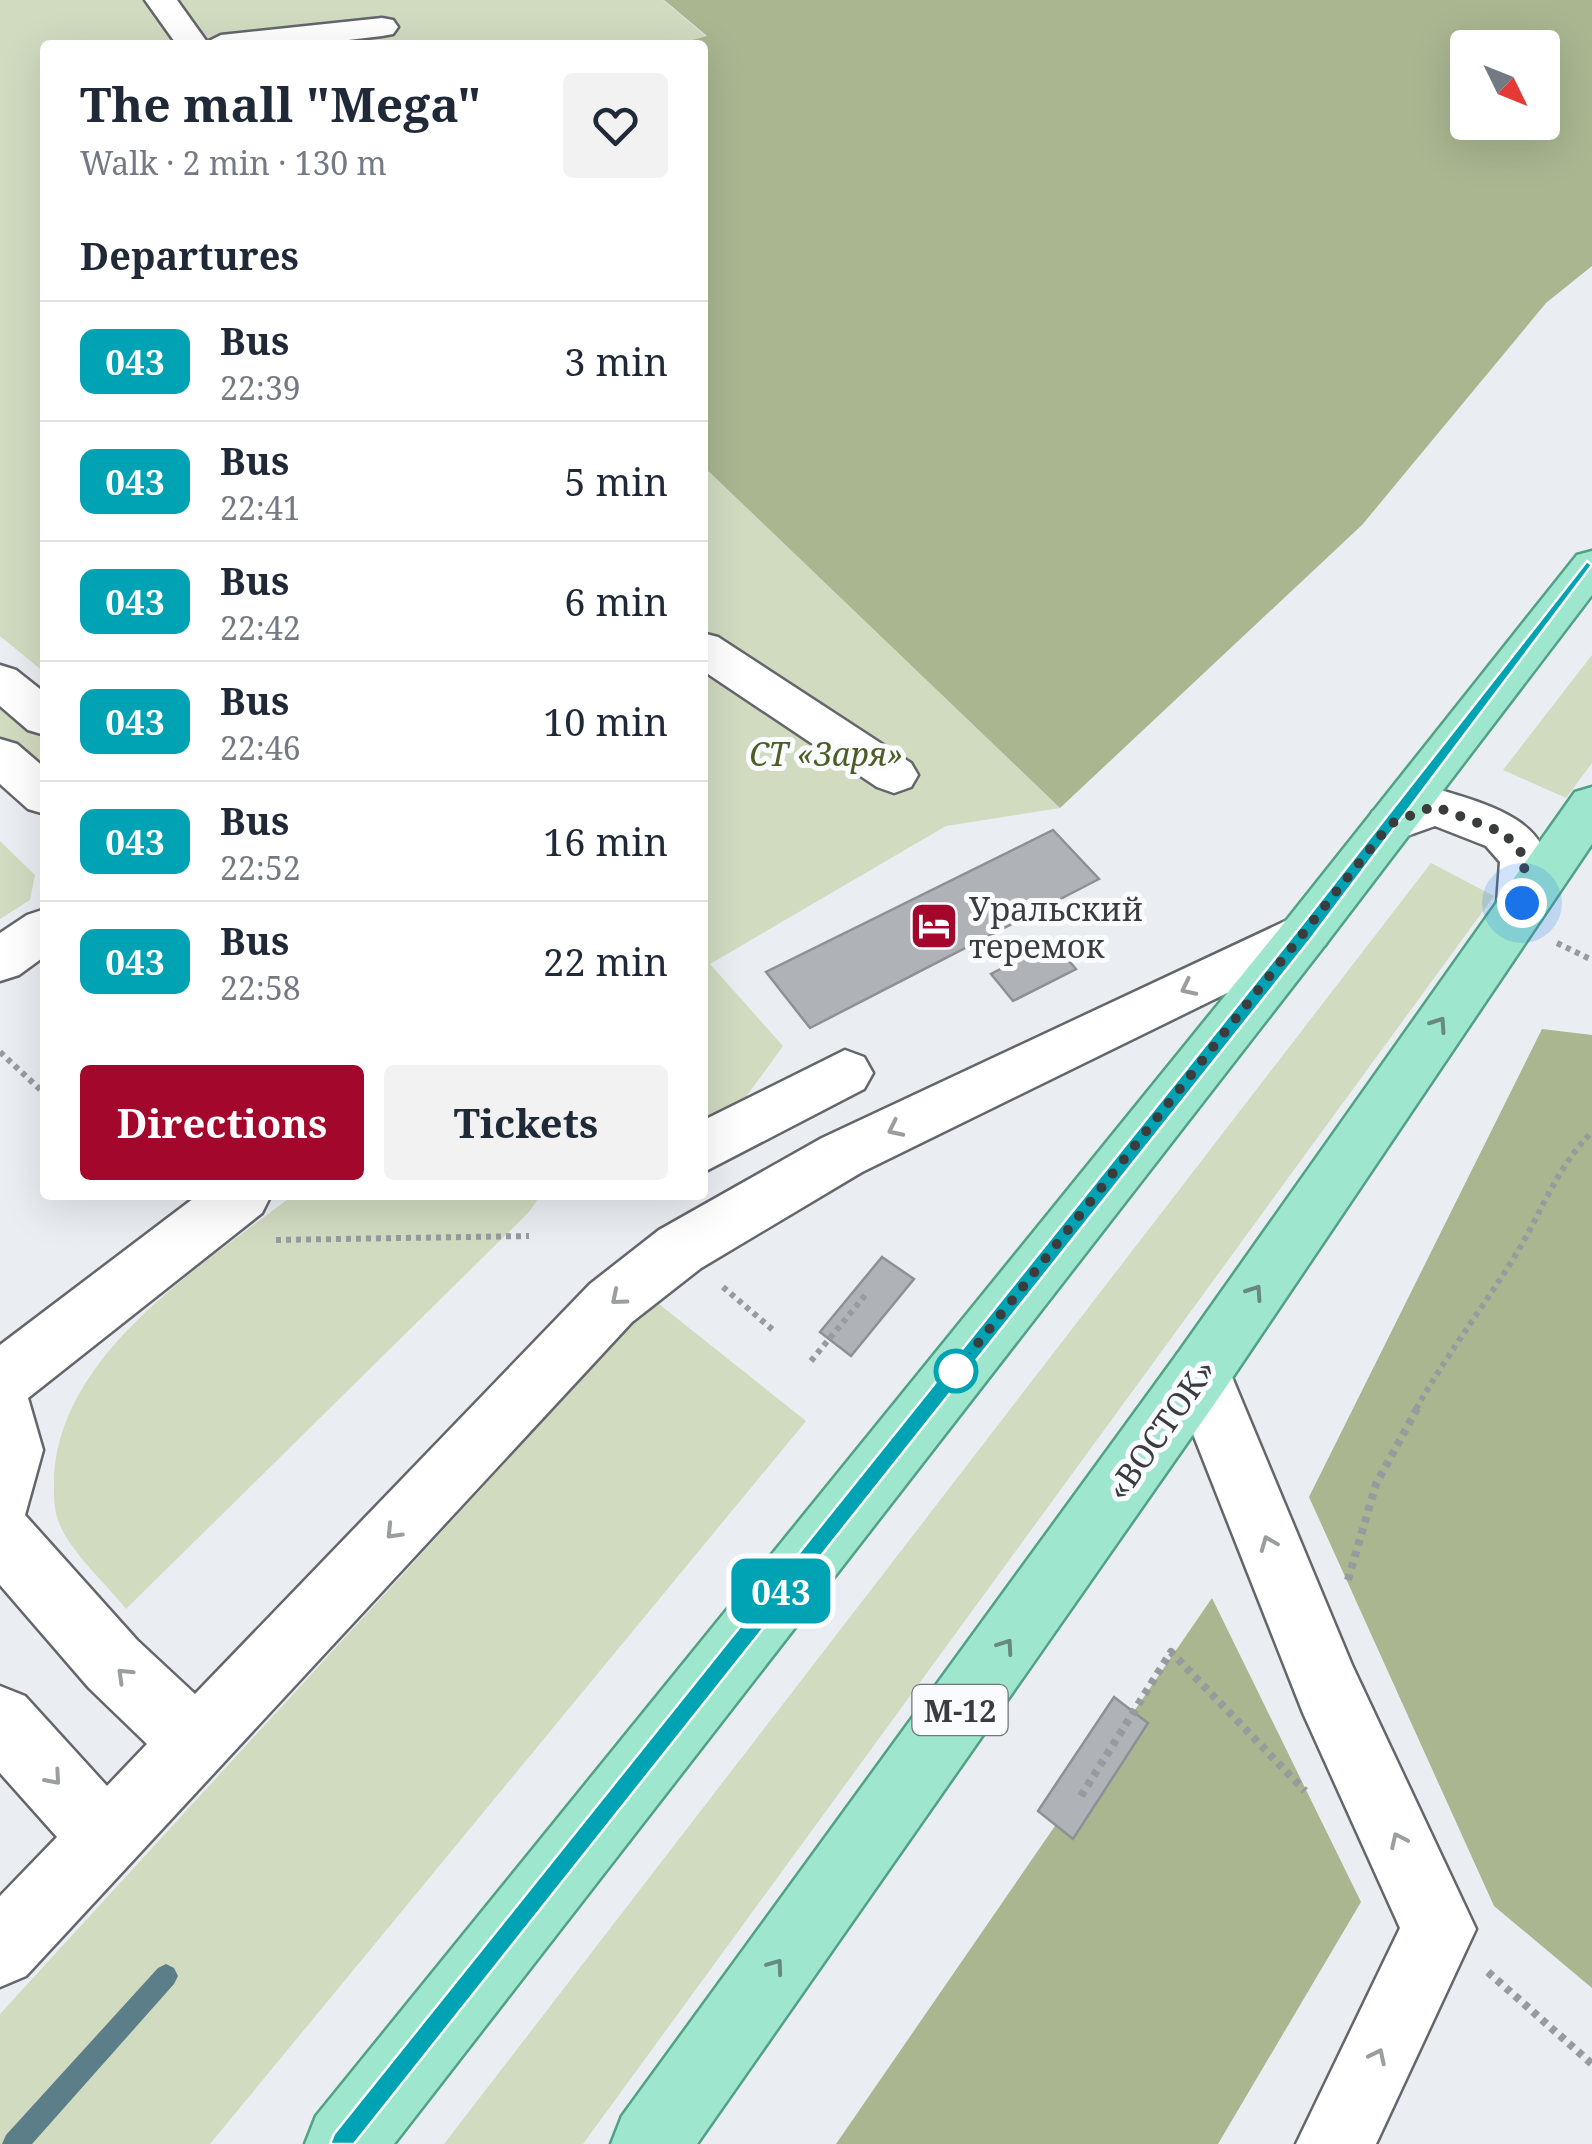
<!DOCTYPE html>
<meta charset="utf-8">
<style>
body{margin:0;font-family:"Noto Serif",serif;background:#f2f2f3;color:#1f2937;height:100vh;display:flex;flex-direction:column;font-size:38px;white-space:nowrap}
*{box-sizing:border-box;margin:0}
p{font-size:32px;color:#747a83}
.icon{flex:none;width:55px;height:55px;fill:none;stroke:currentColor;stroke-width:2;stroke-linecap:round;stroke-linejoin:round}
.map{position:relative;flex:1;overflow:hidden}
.details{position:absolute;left:40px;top:40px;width:668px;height:1160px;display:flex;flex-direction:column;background:#fff;border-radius:10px;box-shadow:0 10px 40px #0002}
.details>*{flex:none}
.badge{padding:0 20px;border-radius:15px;font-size:35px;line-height:65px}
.needle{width:65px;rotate:133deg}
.controls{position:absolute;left:1450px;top:30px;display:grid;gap:20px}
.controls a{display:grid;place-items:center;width:110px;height:110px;border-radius:10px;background:#fff;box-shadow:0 10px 40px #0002;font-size:50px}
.you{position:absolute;width:50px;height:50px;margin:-25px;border:8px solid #fff;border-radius:50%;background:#1a73e8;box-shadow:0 0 0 15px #1a73e833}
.map>.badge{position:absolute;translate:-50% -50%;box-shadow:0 0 0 5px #fff}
h2{padding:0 40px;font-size:38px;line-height:90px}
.round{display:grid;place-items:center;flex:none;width:105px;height:105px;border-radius:10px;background:#f2f2f3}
.overview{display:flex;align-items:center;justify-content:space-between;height:170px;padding:0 40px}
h1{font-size:48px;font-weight:700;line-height:75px}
.button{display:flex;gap:20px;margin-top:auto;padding:20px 40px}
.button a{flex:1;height:115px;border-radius:10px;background:#a4072c;color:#fff;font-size:40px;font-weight:700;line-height:115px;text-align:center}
.button a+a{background:#f2f2f3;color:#1f2937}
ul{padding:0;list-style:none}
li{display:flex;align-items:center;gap:30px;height:120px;padding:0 40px;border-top:2px solid #e0e1e3}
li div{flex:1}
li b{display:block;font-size:38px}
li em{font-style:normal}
li .badge{min-width:110px;font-weight:700;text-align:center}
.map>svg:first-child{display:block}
.green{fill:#d1dbc0}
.forest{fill:#a9b690;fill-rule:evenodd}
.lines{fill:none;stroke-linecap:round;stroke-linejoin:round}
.stream{fill:#5c7e88;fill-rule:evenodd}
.building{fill:#afb3b8;stroke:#8d9195;stroke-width:2.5}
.minor-casing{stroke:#63666b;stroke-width:5}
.major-casing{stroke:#51a186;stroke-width:5}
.path-far1{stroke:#989b9e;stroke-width:6;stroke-dasharray:5 5;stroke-linecap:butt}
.path{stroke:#989b9e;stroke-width:8;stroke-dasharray:6 6;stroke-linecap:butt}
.minor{fill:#fff;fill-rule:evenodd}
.major{fill:#9ee7ce;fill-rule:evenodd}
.oneway{stroke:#9c9e9e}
.oneway2{stroke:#67897f}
.line{fill:#00a3b4;stroke:#fff;stroke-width:2.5}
.walk{stroke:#3a3c3e;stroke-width:10;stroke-dasharray:0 18}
.stop-dot{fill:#fff;stroke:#00a3b4;stroke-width:5}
.labels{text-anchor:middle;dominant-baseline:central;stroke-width:10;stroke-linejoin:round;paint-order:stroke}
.shield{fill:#f9fbfe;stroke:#737578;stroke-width:2.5}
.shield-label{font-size:30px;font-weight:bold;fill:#3a3c3e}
.park-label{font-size:32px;font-style:italic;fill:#4d5e24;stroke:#f9fbfe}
.poi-label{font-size:32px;fill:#3a3c3e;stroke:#f9fbfe;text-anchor:start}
.street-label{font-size:32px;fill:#3a3c3e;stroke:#f9fbfe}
</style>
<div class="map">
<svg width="1592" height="2144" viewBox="0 0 1592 2144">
<rect width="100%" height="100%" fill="#eaeef3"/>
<path class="green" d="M0,0H663L707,37L675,45H45V673L0,636Z
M703,466L1060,808L946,826L710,964L783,1046L703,1156Z
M1592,655V763L1566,798L1503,770Z
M0,701L45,739V787L0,746Z
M0,841L35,875L30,900L0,919Z
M1431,863L1494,896L583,2144H444Z
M293,1195H541L529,1212L126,1609C108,1586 70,1551 60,1525C53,1510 54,1495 54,1479C59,1352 204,1265 293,1195Z
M654,1300L806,1421L210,2144H0V2014Z"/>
<path class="forest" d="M664,0H1592V266L1546,303L1362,525L1060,808L703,466L702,45H675L707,36ZM1468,48H1542V122H1468Z
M1542,1029L1592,1035V1988L1494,1906L1309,1497Z
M1212,1598L1361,1902L1218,2144H836Z"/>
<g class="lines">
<path class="stream" d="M166,1964L174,1968L178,1976L174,1984L32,2144H2L6,2135L158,1968Z"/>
</g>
<path class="building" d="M1053,830L1099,879L810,1028L766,972Z
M1053,942L1076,969L1013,1001L991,974Z
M882,1257L914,1279L851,1356L820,1332Z
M1114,1697L1148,1723L1073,1839L1038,1811Z"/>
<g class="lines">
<g class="minor-casing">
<path id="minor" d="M145,0H177L207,42L221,35L382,18L393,20L398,27L393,34L382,36L306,45H177Z
M702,633L718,637L911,763L918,775L911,787L894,793L877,787L702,670Z
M0,665L16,670L45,693V735L28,730L0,706Z
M0,739L17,744L45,768V814L28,809L0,784Z
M1434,788C1482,803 1551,818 1549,878C1549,894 1548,903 1541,917L1523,923L1505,917L1497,903L1500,862L1486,846L1435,826L1390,842L1373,837L1365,824L1373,811Z
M45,909V956L19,975L0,981V933L27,915Z
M1307,911L1325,917L1333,931L1325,945L862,1172L701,1268L632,1322L26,1976L0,1987V1896L57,1837L0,1773V1686L25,1696L107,1786L147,1744L89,1688L0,1585V1345L198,1195H271L262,1213L28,1398L43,1450L25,1515L137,1640L195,1694L590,1284L659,1230L822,1138Z
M845,1050L864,1057L873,1073L864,1089L702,1173V1121Z
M1200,1344L1222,1353L1352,1665L1476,1929L1376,2144H1296L1400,1928L1303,1713L1169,1373L1178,1353Z"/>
</g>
<g class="major-casing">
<path id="major" d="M1592,551V595L1325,945L394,2144H305L316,2116L1289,917L1577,555Z
M1592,787V844L1222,1393L697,2144H611L622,2116L1178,1353L1575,792Z"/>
</g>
<path class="path-far1" d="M1557,943L1592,960
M0,1052L45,1094
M276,1240L529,1236
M723,1287L773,1330
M811,1361L867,1293
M1416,1409C1447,1354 1485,1305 1518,1251C1543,1209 1557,1167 1592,1132"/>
<path class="path" d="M1348,1580L1376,1484L1418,1407
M1081,1796L1171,1652L1305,1791
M1488,1972L1592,2064"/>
<use href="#minor" class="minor"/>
<use href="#major" class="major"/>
</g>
<defs><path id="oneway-chevron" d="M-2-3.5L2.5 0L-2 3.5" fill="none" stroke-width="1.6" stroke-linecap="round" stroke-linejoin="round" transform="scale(2.5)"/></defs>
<g class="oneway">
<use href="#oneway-chevron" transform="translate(1188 988) rotate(154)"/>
<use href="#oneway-chevron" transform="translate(895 1129) rotate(154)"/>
<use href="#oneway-chevron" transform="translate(618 1298) rotate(140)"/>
<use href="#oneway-chevron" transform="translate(393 1532) rotate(134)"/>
<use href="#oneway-chevron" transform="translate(1268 1543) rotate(-112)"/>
<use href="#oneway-chevron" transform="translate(124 1675) rotate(-136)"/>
<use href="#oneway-chevron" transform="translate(54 1778) rotate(49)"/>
<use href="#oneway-chevron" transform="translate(1398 1840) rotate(-115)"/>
<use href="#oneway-chevron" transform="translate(1378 2056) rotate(-64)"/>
</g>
<g class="oneway2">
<use href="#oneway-chevron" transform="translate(1439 1024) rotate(-56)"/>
<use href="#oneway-chevron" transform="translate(1255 1292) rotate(-56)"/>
<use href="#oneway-chevron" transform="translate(1006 1646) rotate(-55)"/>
<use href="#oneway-chevron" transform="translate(776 1966) rotate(-54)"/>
</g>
<path class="line" d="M1587,561L1592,565L1313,936L354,2144H330L334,2134L1301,926Z"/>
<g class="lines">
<path class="walk" d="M956,1371L1390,824L1434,806L1504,833L1525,857L1522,903"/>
</g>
<defs>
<g id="hotel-square" transform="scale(2.5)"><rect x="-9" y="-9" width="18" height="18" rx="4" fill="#a4072c" stroke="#f9fbfe"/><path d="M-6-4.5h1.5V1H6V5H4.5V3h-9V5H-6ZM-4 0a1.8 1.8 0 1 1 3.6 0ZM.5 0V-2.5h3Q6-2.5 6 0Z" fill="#fff"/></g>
</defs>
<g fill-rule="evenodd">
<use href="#hotel-square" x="934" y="926"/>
</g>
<circle class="stop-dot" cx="956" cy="1371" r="20"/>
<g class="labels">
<rect class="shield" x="912.5" y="1685" width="95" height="50" rx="8"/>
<g class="shield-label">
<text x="960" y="1710">М-12</text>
</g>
<g class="park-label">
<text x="826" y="753">СТ «Заря»</text>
</g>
<g class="poi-label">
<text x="969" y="908">Уральский<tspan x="969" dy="37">теремок</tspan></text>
</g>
<g class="street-label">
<text transform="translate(1160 1429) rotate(-55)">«ВОСТОК»</text>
</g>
</g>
</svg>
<div class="controls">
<a><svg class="needle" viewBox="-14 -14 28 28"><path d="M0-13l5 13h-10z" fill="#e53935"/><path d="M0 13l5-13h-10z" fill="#747a83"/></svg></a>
</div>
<div class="you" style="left:1522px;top:903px"></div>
<b class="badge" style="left:781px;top:1591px;background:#00a3b4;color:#fff">043</b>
<section class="details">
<div class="overview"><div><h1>The mall &quot;Mega&quot;</h1><p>Walk · 2 min · 130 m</p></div><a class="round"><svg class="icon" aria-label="heart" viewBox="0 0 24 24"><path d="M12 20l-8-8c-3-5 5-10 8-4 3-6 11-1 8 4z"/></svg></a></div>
<h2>Departures</h2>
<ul>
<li><span class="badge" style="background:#00a3b4;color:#fff">043</span><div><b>Bus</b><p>22:39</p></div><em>3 min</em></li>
<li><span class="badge" style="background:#00a3b4;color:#fff">043</span><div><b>Bus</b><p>22:41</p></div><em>5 min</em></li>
<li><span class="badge" style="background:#00a3b4;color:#fff">043</span><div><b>Bus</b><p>22:42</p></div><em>6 min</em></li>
<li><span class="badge" style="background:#00a3b4;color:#fff">043</span><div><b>Bus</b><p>22:46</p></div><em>10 min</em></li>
<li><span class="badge" style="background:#00a3b4;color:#fff">043</span><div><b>Bus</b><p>22:52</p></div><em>16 min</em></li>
<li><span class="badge" style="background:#00a3b4;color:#fff">043</span><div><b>Bus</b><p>22:58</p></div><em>22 min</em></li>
</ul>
<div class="button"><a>Directions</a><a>Tickets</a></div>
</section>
</div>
